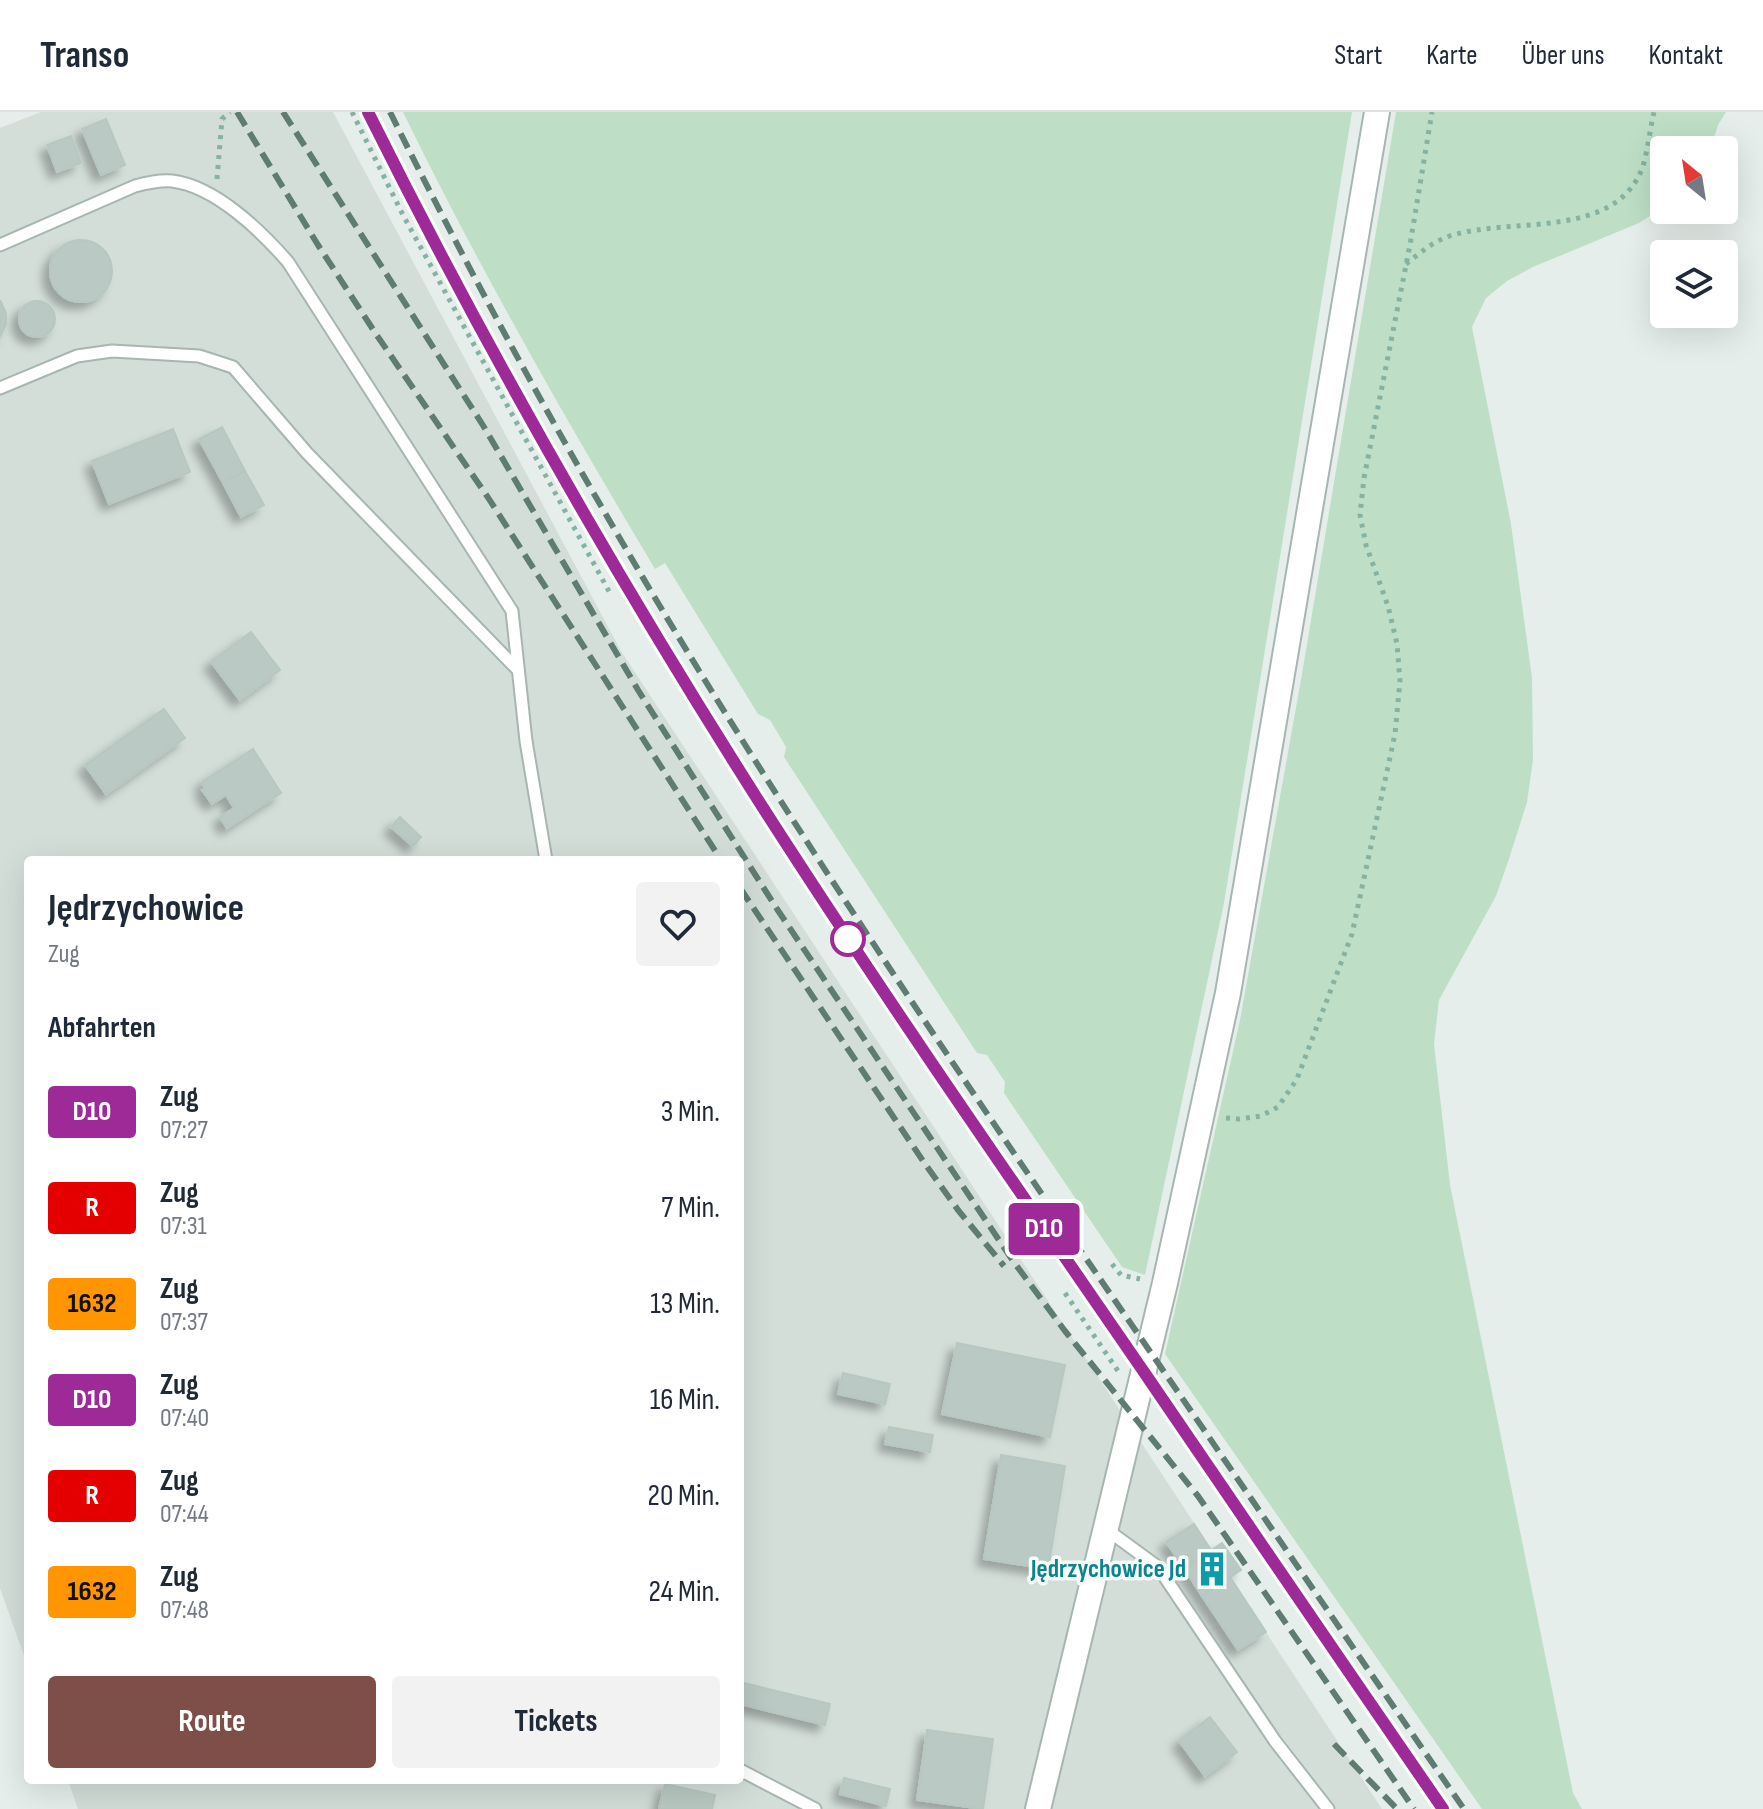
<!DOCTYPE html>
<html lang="de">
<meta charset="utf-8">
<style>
body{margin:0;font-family:"Sofia Sans Condensed",sans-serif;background:#f2f2f3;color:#1f2937;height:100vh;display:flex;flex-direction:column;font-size:30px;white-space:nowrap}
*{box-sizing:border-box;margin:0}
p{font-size:26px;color:#747a83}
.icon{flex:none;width:44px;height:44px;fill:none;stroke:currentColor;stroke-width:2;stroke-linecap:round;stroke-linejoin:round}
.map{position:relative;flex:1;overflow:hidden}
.panel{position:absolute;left:24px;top:744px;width:720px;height:928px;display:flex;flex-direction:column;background:#fff;border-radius:8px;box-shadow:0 8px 32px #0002}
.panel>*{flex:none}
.badge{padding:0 16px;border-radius:6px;font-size:28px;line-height:52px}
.needle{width:52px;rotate:330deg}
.controls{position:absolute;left:1650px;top:24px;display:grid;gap:16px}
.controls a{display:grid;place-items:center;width:88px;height:88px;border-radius:8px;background:#fff;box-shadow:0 8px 32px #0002;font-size:40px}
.map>.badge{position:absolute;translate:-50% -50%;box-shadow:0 0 0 4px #fff}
h2{padding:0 24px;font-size:30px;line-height:72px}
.round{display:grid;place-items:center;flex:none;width:84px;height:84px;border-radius:8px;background:#f2f2f3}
.head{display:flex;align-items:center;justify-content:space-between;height:136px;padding:0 24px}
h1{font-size:38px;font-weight:700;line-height:60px}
.cta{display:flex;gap:16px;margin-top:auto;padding:16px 24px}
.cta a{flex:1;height:92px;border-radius:8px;background:#7e4f49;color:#fff;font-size:32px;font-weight:700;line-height:92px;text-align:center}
.cta a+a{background:#f2f2f3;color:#1f2937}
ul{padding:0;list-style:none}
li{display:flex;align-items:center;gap:24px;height:96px;padding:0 24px}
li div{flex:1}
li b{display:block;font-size:30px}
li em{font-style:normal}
li .badge{min-width:88px;font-weight:700;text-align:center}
header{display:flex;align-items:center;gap:48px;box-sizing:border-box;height:112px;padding:0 40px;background:#fff;border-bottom:2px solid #e0e1e3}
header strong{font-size:38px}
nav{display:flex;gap:44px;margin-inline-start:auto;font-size:28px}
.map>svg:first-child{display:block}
.built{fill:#d3ded9}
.green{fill:#bedfc6}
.building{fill:#bac9c3;stroke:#b7c8c0;stroke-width:2;filter:url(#shadow)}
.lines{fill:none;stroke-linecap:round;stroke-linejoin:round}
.service-casing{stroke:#a7b6b1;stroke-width:15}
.tertiary-casing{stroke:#a7b6b1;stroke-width:28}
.path{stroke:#85b2a2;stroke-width:5;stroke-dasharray:4 6;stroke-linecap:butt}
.service{stroke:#fff;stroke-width:11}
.tertiary{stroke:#fff;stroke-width:24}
.rail{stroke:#5f7c73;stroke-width:6;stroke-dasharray:16 8;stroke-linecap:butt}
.line-casing{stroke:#fff;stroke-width:18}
.line{stroke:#9e2a97;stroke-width:12}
.stop-dot{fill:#fff;stroke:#9e2a97;stroke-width:4}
.labels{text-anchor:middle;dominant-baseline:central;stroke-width:7;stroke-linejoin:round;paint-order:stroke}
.culture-label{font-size:26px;font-weight:bold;fill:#0d838f;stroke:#f6faf8;text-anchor:end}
</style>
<header>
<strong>Transo</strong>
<nav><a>Start</a><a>Karte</a><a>Über uns</a><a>Kontakt</a></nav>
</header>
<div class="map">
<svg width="1763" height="1697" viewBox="0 0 1763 1697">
<defs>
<filter id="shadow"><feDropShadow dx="-7" dy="7" stdDeviation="4" flood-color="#0004"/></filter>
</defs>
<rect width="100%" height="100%" fill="#e5eeea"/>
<path class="built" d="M41,0H333L621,539L1382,1697H78L68,1668H740V748H28V1555L0,1476V16Z"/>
<path class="green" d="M403,0H1352L1224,791L1145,1163L1122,1155L1004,981L1005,970L987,943L977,941L784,645L786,635L770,608L758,602L665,451L655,457C566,308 479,156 403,0Z
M1396,0H1726L1718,13L1710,38H1664V95L1639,111L1533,155L1507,169L1486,186L1472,215L1511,412L1532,566L1533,648L1527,690L1509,747L1496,784L1439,888L1434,932L1450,1073L1573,1681L1582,1697H1482L1165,1242L1240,908L1302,562Z"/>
<path class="building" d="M106,7L125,53L101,63L82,17Z
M71,24L81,51L57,60L47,33Z
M50 159a31 31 0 1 1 62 0a31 31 0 1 1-62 0Z
M0,188L6,201V212L0,225Z
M19 207a18 18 0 1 1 36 0a18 18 0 1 1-36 0Z
M222,315L245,359L223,371L199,327Z
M173,317L190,360L109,392L92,349Z
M245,359L264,393L241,405L223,371Z
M251,520L280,558L240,588L211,550Z
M164,597L185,626L106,682L85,653Z
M253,637L281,681L227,716L220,705L234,696L226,683L212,692L202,678L205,676L202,670Z
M400,705L421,725L413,734L391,715Z
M957,1231L1065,1253L1050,1325L942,1302Z
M843,1261L890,1272L885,1292L838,1282Z
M889,1315L933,1323L930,1340L885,1332Z
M1001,1343L1065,1354L1048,1457L984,1447Z
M1194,1412L1211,1438L1184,1456L1166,1430Z
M1222,1431L1241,1458L1202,1484L1184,1456Z
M1230,1465L1266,1520L1238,1538L1202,1484Z
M740,1570L830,1592L825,1613L740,1592Z
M1210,1605L1237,1640L1205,1664L1179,1629Z
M927,1618L993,1627L983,1697L917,1688Z
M844,1666L890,1677L886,1694L840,1682Z
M665,1672L715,1683L712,1697H659Z"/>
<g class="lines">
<g class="service-casing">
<path id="service" d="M0,133L135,74C147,71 159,68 172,69C215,74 261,119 288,150L512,499L526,629L546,748
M0,276L77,244L112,239L199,244L233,255L307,341L518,558
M1106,1417L1158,1455L1275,1629L1328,1697
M740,1658L815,1697"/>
</g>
<g class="tertiary-casing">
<path id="tertiary" d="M1038,1697L1165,1171L1228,881L1377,0"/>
</g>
<path class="path" d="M352,0L403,103L611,483
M217,67L222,7L230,0
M1406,152C1421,140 1435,128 1453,123C1513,105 1617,128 1643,54C1648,37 1650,17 1654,0
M1226,1006L1239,1007L1261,1004L1278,995L1297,967L1352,822L1395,622L1400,569L1397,532L1388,494L1366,433L1360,403L1364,366L1410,133L1432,0
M1112,1152L1121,1163L1140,1167
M1065,1181L1118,1259"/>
<use href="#service" class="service"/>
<use href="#tertiary" class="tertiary"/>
<path class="rail" d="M237,0L318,133L376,222L487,384L721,748
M283,0L484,315L638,578L777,797L1013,1149L1065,1219L1198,1384L1414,1697
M368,0C468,199 575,393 692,582C834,812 987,1033 1140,1255C1242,1402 1342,1550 1443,1697
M390,0C484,190 587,376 698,557C837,783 987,1003 1138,1222C1247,1380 1355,1539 1464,1697
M740,776L923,1049L958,1098L1004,1154
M1334,1632L1397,1697"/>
</g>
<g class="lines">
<g class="line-casing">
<path id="line" d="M368,0C488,241 622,475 767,702C889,892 1018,1077 1146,1263C1246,1408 1343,1553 1443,1697"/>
</g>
<use href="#line" class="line"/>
</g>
<defs>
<g id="building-bare" transform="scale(2.76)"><path d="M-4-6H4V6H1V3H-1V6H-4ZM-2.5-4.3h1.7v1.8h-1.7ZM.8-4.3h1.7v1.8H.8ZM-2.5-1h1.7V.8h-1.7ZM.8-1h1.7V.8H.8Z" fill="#0f9aa8" stroke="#f6faf8" stroke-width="2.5" paint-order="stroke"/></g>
</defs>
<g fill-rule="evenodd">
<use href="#building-bare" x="1212" y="1457"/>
</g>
<circle class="stop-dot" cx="848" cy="827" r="16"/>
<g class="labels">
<g class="culture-label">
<text x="1186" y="1457">Jędrzychowice Jd</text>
</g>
</g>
</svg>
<div class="controls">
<a><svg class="needle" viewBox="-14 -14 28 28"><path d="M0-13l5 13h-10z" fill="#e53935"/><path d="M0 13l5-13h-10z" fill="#747a83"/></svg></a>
<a><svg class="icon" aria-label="layers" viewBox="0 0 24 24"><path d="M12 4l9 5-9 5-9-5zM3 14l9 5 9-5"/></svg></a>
</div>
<b class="badge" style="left:1044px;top:1117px;background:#9e2a97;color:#fff">D10</b>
<section class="panel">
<div class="head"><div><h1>Jędrzychowice</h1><p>Zug</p></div><a class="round"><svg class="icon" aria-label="heart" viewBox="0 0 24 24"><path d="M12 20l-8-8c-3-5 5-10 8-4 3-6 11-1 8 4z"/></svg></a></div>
<h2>Abfahrten</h2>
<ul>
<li><span class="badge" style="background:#9e2a97;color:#fff">D10</span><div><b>Zug</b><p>07:27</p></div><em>3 Min.</em></li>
<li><span class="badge" style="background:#e50000;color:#fff">R</span><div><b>Zug</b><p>07:31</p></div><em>7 Min.</em></li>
<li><span class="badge" style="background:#ff9500;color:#111">1632</span><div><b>Zug</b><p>07:37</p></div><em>13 Min.</em></li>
<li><span class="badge" style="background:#9e2a97;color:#fff">D10</span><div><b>Zug</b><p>07:40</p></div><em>16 Min.</em></li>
<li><span class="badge" style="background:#e50000;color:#fff">R</span><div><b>Zug</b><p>07:44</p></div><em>20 Min.</em></li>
<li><span class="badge" style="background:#ff9500;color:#111">1632</span><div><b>Zug</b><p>07:48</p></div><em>24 Min.</em></li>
</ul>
<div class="cta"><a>Route</a><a>Tickets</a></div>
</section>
</div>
